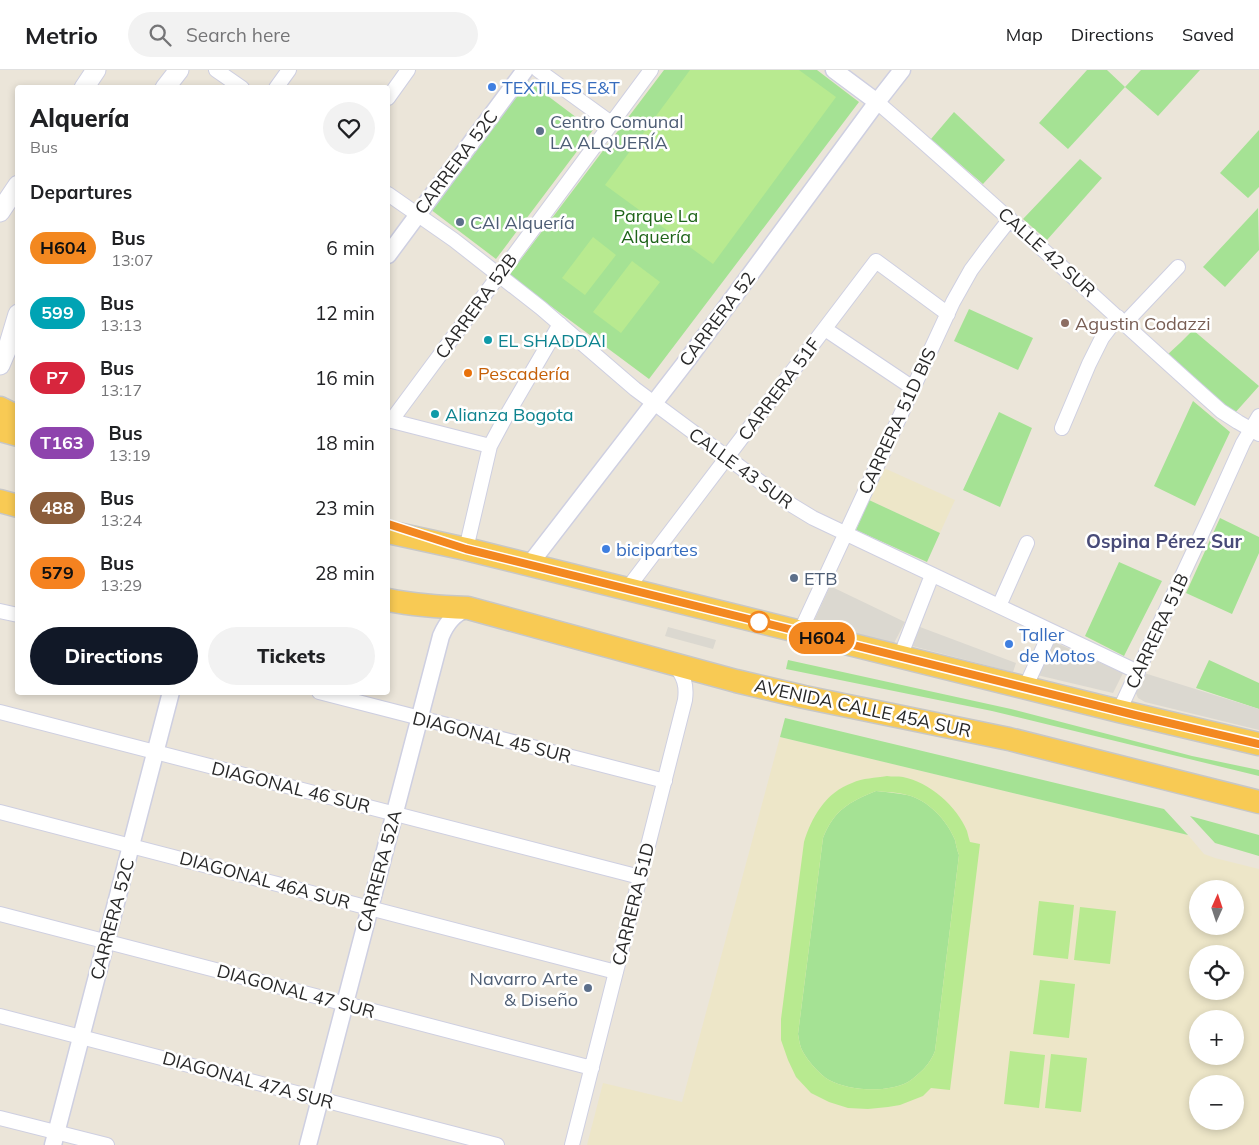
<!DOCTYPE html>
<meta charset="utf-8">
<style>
body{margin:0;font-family:Mulish,sans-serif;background:#f2f2f2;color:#202124;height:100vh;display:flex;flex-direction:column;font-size:19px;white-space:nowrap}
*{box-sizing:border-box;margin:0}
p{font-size:16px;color:#757577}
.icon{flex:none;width:28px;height:28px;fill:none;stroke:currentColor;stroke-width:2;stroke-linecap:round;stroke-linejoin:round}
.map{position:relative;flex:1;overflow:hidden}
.sheet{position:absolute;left:15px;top:15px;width:375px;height:610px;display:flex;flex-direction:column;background:#fff;border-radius:5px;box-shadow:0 2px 8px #0003}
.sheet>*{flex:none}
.badge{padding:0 10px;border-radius:16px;font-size:18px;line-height:32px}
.needle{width:32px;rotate:3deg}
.fabs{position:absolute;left:1189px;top:810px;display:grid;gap:10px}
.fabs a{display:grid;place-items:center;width:55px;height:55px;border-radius:50%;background:#fff;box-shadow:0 2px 8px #0003;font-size:25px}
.map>.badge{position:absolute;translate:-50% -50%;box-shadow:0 0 0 2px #fff}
h2{padding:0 15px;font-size:19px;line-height:45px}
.round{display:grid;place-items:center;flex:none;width:52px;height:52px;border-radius:26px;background:#f2f2f2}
.headline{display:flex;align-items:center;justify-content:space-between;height:85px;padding:0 15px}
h1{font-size:24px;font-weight:800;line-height:38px}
.cta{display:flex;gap:10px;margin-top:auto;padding:10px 15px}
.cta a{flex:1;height:58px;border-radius:30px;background:#111827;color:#fff;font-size:20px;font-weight:800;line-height:58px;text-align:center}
.cta a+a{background:#f2f2f2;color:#202124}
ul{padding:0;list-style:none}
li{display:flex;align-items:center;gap:15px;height:65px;padding:0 15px}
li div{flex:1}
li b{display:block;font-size:19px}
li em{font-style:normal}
li .badge{min-width:55px;font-weight:700;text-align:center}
header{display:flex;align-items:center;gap:30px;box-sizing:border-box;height:70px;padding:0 25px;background:#fff;border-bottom:1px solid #e0e0e0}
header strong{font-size:24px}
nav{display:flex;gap:28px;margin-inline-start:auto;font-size:18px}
.search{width:350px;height:45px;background:#f2f2f2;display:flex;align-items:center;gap:12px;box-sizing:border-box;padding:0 18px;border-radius:28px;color:#757577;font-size:19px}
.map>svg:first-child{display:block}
.education{fill:#ede6c8;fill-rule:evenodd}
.green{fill:#a5e294}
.pitch{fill:#b8ea90;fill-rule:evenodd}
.plaza{fill:#dbd8d0}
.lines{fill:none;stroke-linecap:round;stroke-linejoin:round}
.minor-casing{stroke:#cecfe1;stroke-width:16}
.tertiary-casing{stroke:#cecfe1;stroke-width:19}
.secondary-casing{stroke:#cecfe1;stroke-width:21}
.trunk-casing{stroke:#c7c7c7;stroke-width:25}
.minor{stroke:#fff;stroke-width:14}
.tertiary{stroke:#fff;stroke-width:16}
.secondary{stroke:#fff;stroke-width:19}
.trunk{stroke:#f8ca54;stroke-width:22}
.line-casing{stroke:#fff;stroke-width:11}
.line{stroke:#f38820;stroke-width:8}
.shop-dot{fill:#3f7fe0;stroke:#fff;stroke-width:2}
.service-dot{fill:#5c6f8a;stroke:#fff;stroke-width:2}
.education-dot{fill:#8d6e63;stroke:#fff;stroke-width:2}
.culture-dot{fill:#0f9aa8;stroke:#fff;stroke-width:2}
.food-dot{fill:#e8710a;stroke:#fff;stroke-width:2}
.stop-dot{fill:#fff;stroke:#f38820;stroke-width:2.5}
.labels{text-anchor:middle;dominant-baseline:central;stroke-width:5;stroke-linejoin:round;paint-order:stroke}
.shop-label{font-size:18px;fill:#366cbe;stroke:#fff;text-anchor:start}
.service-label{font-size:18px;fill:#4e5e75;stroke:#fff;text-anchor:start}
.street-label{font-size:18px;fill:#282828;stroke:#fff}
.park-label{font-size:18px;fill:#1e6419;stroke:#fff}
.education-label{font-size:18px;fill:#785e54;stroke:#fff;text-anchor:start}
.culture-label{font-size:18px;fill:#0d838f;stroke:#fff;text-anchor:start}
.food-label{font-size:18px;fill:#c56008;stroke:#fff;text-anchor:start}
.neighbourhood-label{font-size:19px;font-weight:bold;fill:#484b78;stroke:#fff}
</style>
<header>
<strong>Metrio</strong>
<div class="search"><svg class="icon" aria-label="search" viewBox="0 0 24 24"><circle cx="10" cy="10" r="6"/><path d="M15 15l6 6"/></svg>Search here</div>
<nav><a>Map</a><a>Directions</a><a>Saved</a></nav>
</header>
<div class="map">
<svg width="1259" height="1075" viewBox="0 0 1259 1075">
<rect width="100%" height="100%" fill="#ebe5d9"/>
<path class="education" d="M884,398L955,430L940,463L869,430Z
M780,667L1188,765L1204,784L1215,788L1259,799V1075H587L603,1013L682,1032ZM1198,819H1235V856H1198ZM1198,884H1235V921H1198ZM1198,949H1235V986H1198ZM1198,1014H1235V1051H1198Z"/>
<path class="green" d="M664,0H817L859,32L649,309L509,205Z
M1087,0H1107L1125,17L1141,0H1200L1158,46L1125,17L1068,79L1039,53Z
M528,11L593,60L496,189L430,139Z
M954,42L1005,90L983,114L931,69Z
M1259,60V117L1248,128L1220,103Z
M1080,89L1102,108L1047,170L1023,149Z
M1258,138L1259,180L1225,217L1203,197Z
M969,239L1033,268L1018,300L954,271Z
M1193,260L1259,316L1234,344L1167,285L1180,273Z
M1193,331L1230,362L1195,436L1154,416Z
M999,342L1032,358L1000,437L963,420Z
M869,430L940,463L927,492L856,460Z
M1220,448L1259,467V483L1232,544L1186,523Z
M1119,492L1162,511L1124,586L1085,566Z
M788,590L1011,639L1192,686L1259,700V706L992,641L786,599Z
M1209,590L1259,613V639L1196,618Z
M785,648L1164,739L1188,765L780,667Z
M876,721C886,722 897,723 907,725C928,730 947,750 955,770C956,775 957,780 959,785L935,981C930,994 920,1004 908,1012C888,1023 849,1021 829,1010C820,1005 808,991 803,982C800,977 799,970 798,964L823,768C834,740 849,732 876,721Z
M1190,746L1259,765V786L1215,773Z"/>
<path class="pitch" d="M690,0H799L836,27L713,194L605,115Z
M593,167L616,185L585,225L562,208Z
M632,191L660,212L621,263L593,242Z
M887,706C892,707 898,706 903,707C929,712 957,736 967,761C968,765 969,769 970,772L980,774L950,1020L931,1018L923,1026L900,1035L888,1037L868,1039L848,1038L829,1032L811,1023L796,1007L788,990L781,970V949L804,772C811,748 826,722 852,713C863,708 875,708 887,706ZM876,721C886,722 897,722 907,725C928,730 947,750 955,770C956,775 957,780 959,785L935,981C930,994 920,1004 908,1012C888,1023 849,1021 829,1010C820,1005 808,991 803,982C800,977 799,970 798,964L823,768C834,740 849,732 876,721Z
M1039,831L1074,835L1068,889L1033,885Z
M1080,837L1116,841L1110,894L1074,890Z
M1040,910L1075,914L1069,968L1033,964Z
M1010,981L1045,985L1039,1038L1004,1034Z
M1051,984L1087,988L1081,1042L1045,1038Z"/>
<path class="plaza" d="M830,516L905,552L893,575L813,553Z
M668,557L716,570L713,579L665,566Z
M920,557L1016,593L1013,602L912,576Z
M1052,571L1123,603L1113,623L1037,605Z
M1141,602L1259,639V660L1145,632L1138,628L1135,621Z"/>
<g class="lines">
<g class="minor-casing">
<path id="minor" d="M216,0L242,18
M538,0L611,53
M276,18L289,0
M388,28L408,0
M877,32C994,132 1106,239 1221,341L1238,352L1259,364
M388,124L454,170L541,238L635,319L790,434L813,448L1138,602
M1125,253L1178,197
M825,259L913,318
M388,350L490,376
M391,351L651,0
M1062,358L1089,294L1102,268L1118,247
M466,479L490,376L504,350L560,254
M627,519L876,191L948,244
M999,536L1027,473
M0,541L18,545
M800,562L953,232L971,200L988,177L1010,149
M900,587L932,505
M1025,618L1051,561
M319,622L665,711
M1119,641L1211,444L1243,373L1259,346
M0,642L640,807
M0,742L616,902
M0,844L592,998
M0,946L497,1075
M0,1048L107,1075
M572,1075L685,630C687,615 684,607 675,595"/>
</g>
<g class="tertiary-casing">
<path id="tertiary" d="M834,0L877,32
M388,185L525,0
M529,495L688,289L877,32L902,0
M53,1075L171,622
M308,1075L441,566C447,552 454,544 468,538"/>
</g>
<g class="secondary-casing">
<path id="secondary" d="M84,18L96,0
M165,18L179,0
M0,142L18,115
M0,295L9,274L18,244"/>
</g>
<g class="trunk-casing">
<path id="trunk" d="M0,338L18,347
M0,360L18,365
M0,431L18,436
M388,462L466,479L1119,641L1259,674
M388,530C414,535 441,537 468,538L736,611L804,627L1009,669L1259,732"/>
</g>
<use href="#minor" class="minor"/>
<use href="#tertiary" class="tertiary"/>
<use href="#secondary" class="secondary"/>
<use href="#trunk" class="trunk"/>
</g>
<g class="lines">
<g class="line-casing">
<path id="line" d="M388,454L466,479L1135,645L1259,674"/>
</g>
<use href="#line" class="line"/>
</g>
<g class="shop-dot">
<circle cx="492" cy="17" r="5"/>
<circle cx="606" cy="479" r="5"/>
<circle cx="1009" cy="574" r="5"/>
</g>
<g class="service-dot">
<circle cx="540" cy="61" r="5"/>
<circle cx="460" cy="152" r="5"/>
<circle cx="794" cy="508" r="5"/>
<circle cx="588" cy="918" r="5"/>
</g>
<circle class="education-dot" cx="1065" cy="253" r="5"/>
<g class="culture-dot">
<circle cx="488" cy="270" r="5"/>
<circle cx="435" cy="344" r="5"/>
</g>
<circle class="food-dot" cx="468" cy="303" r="5"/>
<circle class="stop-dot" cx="759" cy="552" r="10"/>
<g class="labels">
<g class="shop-label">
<text x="502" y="17">TEXTILES E&amp;T</text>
<text x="616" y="479">bicipartes</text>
<text x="1019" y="564">Taller<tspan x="1019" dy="21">de Motos</tspan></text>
</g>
<g class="service-label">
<text x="550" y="51">Centro Comunal<tspan x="550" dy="21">LA ALQUERÍA</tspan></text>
<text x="470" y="152">CAI Alquería</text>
<text x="804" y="508">ETB</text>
<text x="578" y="908" text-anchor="end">Navarro Arte<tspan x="578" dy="21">&amp; Diseño</tspan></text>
</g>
<g class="street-label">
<text transform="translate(456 92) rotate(-53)">CARRERA 52C</text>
<text transform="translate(1047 182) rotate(42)">CALLE 42 SUR</text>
<text transform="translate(476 236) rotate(-54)">CARRERA 52B</text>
<text transform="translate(717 249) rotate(-53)">CARRERA 52</text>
<text transform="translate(779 319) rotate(-53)">CARRERA 51F</text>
<text transform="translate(897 351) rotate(-65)">CARRERA 51D BIS</text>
<text transform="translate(741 398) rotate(36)">CALLE 43 SUR</text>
<text transform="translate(1157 561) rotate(-65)">CARRERA 51B</text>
<text transform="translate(863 638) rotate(12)">AVENIDA CALLE 45A SUR</text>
<text transform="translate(492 667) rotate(14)">DIAGONAL 45 SUR</text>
<text transform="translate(291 717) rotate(14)">DIAGONAL 46 SUR</text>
<text transform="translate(379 801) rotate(-75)">CARRERA 52A</text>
<text transform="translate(265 810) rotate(15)">DIAGONAL 46A SUR</text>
<text transform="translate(633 834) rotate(-76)">CARRERA 51D</text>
<text transform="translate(112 849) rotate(-75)">CARRERA 52C</text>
<text transform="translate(296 921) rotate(15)">DIAGONAL 47 SUR</text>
<text transform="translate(248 1010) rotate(15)">DIAGONAL 47A SUR</text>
</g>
<g class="park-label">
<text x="656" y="145">Parque La<tspan x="656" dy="21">Alquería</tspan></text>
</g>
<g class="education-label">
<text x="1075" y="253">Agustin Codazzi</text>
</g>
<g class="culture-label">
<text x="498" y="270">EL SHADDAI</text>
<text x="445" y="344">Alianza Bogota</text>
</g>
<g class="food-label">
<text x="478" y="303">Pescadería</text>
</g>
<g class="neighbourhood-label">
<text x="1164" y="471">Ospina Pérez Sur</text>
</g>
</g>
</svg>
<div class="fabs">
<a><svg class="needle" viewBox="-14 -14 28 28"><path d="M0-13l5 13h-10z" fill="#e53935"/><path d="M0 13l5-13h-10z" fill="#757577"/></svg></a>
<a><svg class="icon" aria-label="locate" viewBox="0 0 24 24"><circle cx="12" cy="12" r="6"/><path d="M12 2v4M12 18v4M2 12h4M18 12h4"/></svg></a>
<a>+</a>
<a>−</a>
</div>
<b class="badge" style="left:822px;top:568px;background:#f38820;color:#111">H604</b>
<section class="sheet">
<div class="headline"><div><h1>Alquería</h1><p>Bus</p></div><a class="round"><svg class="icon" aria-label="heart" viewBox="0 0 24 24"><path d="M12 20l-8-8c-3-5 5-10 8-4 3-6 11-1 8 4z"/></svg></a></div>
<h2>Departures</h2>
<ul>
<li><span class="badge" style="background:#f38820;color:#111">H604</span><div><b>Bus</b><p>13:07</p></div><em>6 min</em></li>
<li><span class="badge" style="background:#00a3b4;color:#fff">599</span><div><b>Bus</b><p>13:13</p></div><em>12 min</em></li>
<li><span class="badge" style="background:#d7263d;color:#fff">P7</span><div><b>Bus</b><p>13:17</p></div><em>16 min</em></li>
<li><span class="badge" style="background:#8e44ad;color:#fff">T163</span><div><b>Bus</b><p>13:19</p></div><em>18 min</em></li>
<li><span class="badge" style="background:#8b5e3c;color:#fff">488</span><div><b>Bus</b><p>13:24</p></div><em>23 min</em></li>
<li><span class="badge" style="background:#f58220;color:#111">579</span><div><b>Bus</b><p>13:29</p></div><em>28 min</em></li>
</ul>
<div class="cta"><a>Directions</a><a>Tickets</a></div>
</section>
</div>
